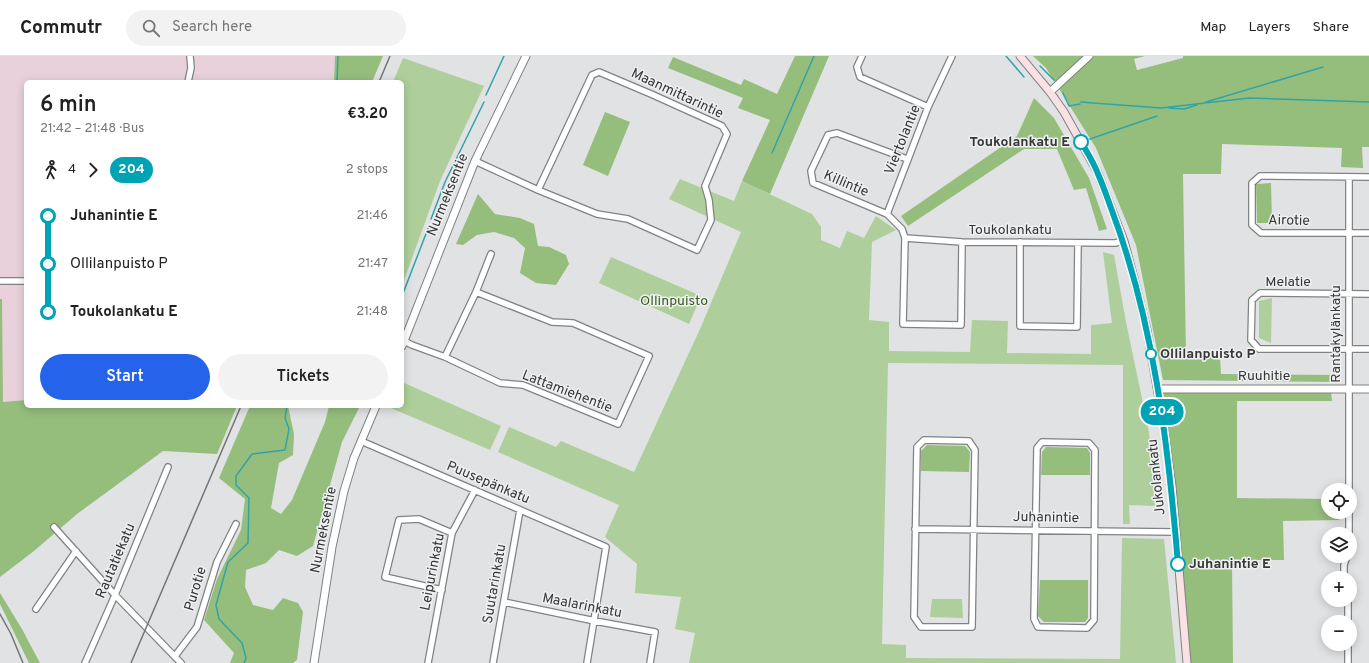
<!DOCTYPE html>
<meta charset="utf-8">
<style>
body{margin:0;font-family:Overpass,sans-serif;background:#f2f2f2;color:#222;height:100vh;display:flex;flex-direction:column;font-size:15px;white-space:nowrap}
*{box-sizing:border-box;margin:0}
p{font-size:13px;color:#767676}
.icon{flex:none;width:22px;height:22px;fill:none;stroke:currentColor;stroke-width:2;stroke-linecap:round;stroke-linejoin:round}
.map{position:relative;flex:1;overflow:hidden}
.drawer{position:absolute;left:24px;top:24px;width:380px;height:328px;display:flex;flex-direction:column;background:#fff;border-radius:6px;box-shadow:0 2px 10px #0003}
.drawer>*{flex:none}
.badge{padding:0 8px;border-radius:13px;font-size:14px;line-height:26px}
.buttons{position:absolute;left:1321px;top:427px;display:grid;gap:8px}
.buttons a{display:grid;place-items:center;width:36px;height:36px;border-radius:50%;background:#fff;box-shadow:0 2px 10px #0003;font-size:20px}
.map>.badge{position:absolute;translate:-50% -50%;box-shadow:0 0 0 2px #fff}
.legs{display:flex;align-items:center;gap:6px;height:44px;padding:0 16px;font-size:13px}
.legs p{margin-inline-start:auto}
.headline{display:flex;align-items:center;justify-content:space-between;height:68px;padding:0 16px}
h1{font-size:22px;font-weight:600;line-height:30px}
.cta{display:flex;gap:8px;margin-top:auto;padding:8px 16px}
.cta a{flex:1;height:46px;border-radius:24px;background:#2563eb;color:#fff;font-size:16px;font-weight:600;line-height:46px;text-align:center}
.cta a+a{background:#f2f2f2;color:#222}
ul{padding:0 16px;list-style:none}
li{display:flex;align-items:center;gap:14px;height:48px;font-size:15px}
li i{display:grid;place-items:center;width:6px;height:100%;margin:0 5px;background:currentColor}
li i::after{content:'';width:10px;height:10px;margin:-5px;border:3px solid;border-radius:50%;background:#fff}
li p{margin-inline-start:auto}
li:first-child i{background:linear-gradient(#0000 50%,currentColor 0)}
li:last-child i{background:linear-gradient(currentColor 50%,#0000 0)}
header{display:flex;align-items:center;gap:24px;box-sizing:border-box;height:56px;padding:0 20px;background:#fff;border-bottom:1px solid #e0e0e0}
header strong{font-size:19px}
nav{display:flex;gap:22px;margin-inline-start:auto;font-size:14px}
.search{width:280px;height:36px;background:#f2f2f2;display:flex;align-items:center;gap:10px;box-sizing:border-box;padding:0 14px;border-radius:22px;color:#767676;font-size:15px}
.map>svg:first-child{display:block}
.industrial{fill:#e9d1db}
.green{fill:#aecf9b}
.forest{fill:#95be7d}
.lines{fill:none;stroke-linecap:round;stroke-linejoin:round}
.stream{stroke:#31a4a9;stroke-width:1.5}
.minor-casing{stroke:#818283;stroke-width:8}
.tertiary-casing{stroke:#818283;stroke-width:9}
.secondary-casing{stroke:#818283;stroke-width:9}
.minor{stroke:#fff;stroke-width:5.5}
.tertiary{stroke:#fff;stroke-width:7}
.secondary{stroke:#fae2e4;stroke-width:7}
.rail{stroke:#747576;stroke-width:1.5}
.line-1-casing{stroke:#fff;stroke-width:9}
.line-1{stroke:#00a3b4;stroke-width:6}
.stop-1-dot{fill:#fff;stroke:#00a3b4;stroke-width:2}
.labels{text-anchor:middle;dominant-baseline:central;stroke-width:3;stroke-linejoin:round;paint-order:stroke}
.street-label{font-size:14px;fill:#373738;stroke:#eff0f1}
.stop-label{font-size:14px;font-weight:bold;fill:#373738;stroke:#eff0f1;text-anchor:start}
.park-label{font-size:14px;fill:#375c1b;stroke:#eff0f1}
</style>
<header>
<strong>Commutr</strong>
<div class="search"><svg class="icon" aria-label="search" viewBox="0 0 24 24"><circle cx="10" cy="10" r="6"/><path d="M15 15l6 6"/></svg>Search here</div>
<nav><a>Map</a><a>Layers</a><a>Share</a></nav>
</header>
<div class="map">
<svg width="1369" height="607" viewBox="0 0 1369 607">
<rect width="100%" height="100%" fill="#e1e2e4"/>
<path class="industrial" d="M0,0H335L334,26H26V344L2,346V243H0Z"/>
<path class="green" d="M403,2L484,30L440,125L402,230V26H393Z
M680,123L734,145L742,125L812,158L821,171V184L840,192L847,175L864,182L876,160L896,174L872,186L869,264L889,266V295L970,296L972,264L1008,265L1007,297L1091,298V269L1112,267L1103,196L1114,199L1126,266L1149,376L1155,450L1129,449L1130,468H1123V309L888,307L882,588L906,589V602L1120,603L1122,482L1164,483L1176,607H689L695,577L675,573L681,541L635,537L637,508L605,481L619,449L498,396L509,371L556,391L561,385L634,416L700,273L741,176L669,143Z
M611,201L701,240L689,268L599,227Z
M1272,242L1271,287L1259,282V245Z
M402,326L501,370L490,394L386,350H402Z
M932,543H962L963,562L930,561Z"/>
<path class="forest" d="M335,0H383L372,26H334Z
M795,0H829L770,138L742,125L770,64L738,52L743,42L668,12L673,1L741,29L744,23L777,38Z
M1033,0H1145L1134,3L1137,14L1183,2V0H1369V91H1362L1363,112L1341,111L1342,92L1222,88L1221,118H1183L1186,300L1220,301L1221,318L1337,319V326L1163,324L1136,189L1096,92L1046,12Z
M1034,42L1054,62L1089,122L1107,173L1099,175L1086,132L1074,134L1057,93H1024L908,170L901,160L1017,80Z
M605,56L630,66L608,120L583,109Z
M1271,127L1272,167H1257L1256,128Z
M478,138L495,158L520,162L534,168L538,190L549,191L566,199L569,208L556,229L536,227L520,217L525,192L514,182L494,176L477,179L463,189L456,188Z
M0,243H2L3,346L26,344V350H237L217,398L163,395L77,458L34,495L0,521Z
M1163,335H1331L1332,345H1237V442L1328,443V456H1339V464L1283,465L1284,504H1232L1233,607H1189L1178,466Z
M250,350H288L294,378L293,399L279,407L271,452L281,458L292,444L325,366L329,350H360L342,386L313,490L297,500L279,494L266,507L246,514L245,531L253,549L273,554L283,542L298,547L303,556L297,604L293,607H230L234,597L204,564L217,523L241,474L245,443L219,422Z
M927,389L965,390L970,396L969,416L921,415V395Z
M1046,391L1087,392L1090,397V419H1041L1042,396Z
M1040,524H1088V562L1085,566H1044L1038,560Z
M0,537L22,573L40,607H29L0,548Z"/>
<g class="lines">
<path class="stream" d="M1006,0L1024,21
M1040,10L1054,24
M337,26L338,0
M1063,37L1069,50L1080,48
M486,39L504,0
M1081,46L1093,47
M1206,46L1323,11
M1093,47L1161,52L1249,42L1369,46
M1169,52L1184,53L1197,49
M1090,83L1157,60
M772,97L814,0
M431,163L445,126L484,46
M402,240L429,170
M244,607L246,602L242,587L219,563L216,549L228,506L248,487L249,442L236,429V420L252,398L285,394L289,373L285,362L287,350"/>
<g class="minor-casing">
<path id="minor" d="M862,0L857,11L860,21L928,51
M952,0L928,51L887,158L902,173L905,182L962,186L1115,187L1124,185
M188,26L191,12L190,0
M475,105L538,134L597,158L628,163L697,194L711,164L709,144L705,130L727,78L722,70L651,38L599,16L592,19L538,134
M1349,121V434
M1369,121L1260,120L1252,127V169L1261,177H1369
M887,158L813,127L811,115L828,79L837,77L907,103
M905,182L903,268L961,269L962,186
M1020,186V270L1077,271L1078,187
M0,225H26
M1369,238L1260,237L1252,244L1251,284L1259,293H1369
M404,285L412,289L445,301L500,327L523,329L618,368L649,300L573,267L552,266L476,236
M445,301L476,236L491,198
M924,384L969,385L975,394L972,571H921L914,561L917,391Z
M361,385L606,491L587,607
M1042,386L1089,387L1095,394L1094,564L1087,572L1038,571L1034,563L1037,392Z
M1349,456V478
M54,471L115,539L181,607
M915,473L1176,476
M1344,522V509L1347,500
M442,534L385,521L399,464L419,463L452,477
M504,546L595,565L655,576L650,607
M36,553L76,495
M1348,566V544
M175,600L197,571L217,506L236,468
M85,607L115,539L168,411
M428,607L452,477L475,434
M493,607L520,454
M1348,607V588"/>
</g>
<g class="tertiary-casing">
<path id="tertiary" d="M1050,36L1089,0
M402,290L475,105L526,0
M1158,333H1369
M314,607L332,491L344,435L354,402L376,350"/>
</g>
<g class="secondary-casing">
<path id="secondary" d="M1020,0L1050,36L1064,56L1098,117L1124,185L1134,222L1147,274L1163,366L1172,430L1187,607"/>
</g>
<use href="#minor" class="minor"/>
<use href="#tertiary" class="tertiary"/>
<use href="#secondary" class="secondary"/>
<path class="rail" d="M379,26L390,0
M0,558L11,578L23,607
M131,607L241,350"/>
</g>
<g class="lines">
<g class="line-1-casing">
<path id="line-1" d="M1081,86C1087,96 1094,107 1098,118C1103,129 1107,141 1111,152C1154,266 1168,387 1178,508"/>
</g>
<use href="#line-1" class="line-1"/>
</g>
<g class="stop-1-dot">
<circle cx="1081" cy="86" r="7"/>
<circle cx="1151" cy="298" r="5"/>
<circle cx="1178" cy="508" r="7"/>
</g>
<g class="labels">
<g class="street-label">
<text transform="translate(677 38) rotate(25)">Maanmittarintie</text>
<text transform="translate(903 84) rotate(-68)">Viertolantie</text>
<text transform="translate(846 128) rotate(23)">Killintie</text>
<text transform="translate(448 139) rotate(-68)">Nurmeksentie</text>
<text transform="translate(1289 165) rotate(1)">Airotie</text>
<text x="1010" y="174">Toukolankatu</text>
<text x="1288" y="226">Melatie</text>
<text transform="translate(1336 278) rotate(-90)">Rantakylänkatu</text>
<text x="1264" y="320">Ruuhitie</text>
<text transform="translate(567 336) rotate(21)">Lattamiehentie</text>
<text transform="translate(1157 421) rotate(-96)">Jukolankatu</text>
<text transform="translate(488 427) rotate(23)">Puusepänkatu</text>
<text transform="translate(1046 462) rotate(1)">Juhanintie</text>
<text transform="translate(324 474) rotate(-79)">Nurmeksentie</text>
<text transform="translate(116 505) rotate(-67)">Rautatiekatu</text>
<text transform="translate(433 516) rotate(-79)">Leipurinkatu</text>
<text transform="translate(495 528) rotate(-80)">Suutarinkatu</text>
<text transform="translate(196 533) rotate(-73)">Purotie</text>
<text transform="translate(582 550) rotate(11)">Maalarinkatu</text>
</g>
<g class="stop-label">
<text x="1070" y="86" text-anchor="end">Toukolankatu E</text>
<text x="1160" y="298">Ollilanpuisto P</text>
<text x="1189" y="508">Juhanintie E</text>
</g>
<g class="park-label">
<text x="674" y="245">Ollinpuisto</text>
</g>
</g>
</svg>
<div class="buttons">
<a><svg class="icon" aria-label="locate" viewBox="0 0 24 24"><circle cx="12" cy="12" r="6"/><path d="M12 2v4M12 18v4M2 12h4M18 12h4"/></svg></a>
<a><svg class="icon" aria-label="layers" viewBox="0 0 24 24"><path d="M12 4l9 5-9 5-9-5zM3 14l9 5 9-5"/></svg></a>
<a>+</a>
<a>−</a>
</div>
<b class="badge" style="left:1162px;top:356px;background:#00a3b4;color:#fff">204</b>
<section class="drawer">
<div class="headline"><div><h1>6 min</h1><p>21:42 – 21:48 · Bus</p></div><b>€3.20</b></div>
<div class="legs"><svg class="icon" aria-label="walk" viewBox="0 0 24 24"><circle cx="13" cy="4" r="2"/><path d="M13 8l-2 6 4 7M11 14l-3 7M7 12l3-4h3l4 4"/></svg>4<svg class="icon" aria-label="forward" viewBox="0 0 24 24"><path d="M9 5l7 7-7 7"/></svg><b class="badge" style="background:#00a3b4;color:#fff">204</b><p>2 stops</p></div>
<ul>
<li><i style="color:#00a3b4"></i><b>Juhanintie E</b><p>21:46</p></li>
<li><i style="color:#00a3b4"></i><span>Ollilanpuisto P</span><p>21:47</p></li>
<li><i style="color:#00a3b4"></i><b>Toukolankatu E</b><p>21:48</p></li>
</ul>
<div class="cta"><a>Start</a><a>Tickets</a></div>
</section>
</div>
